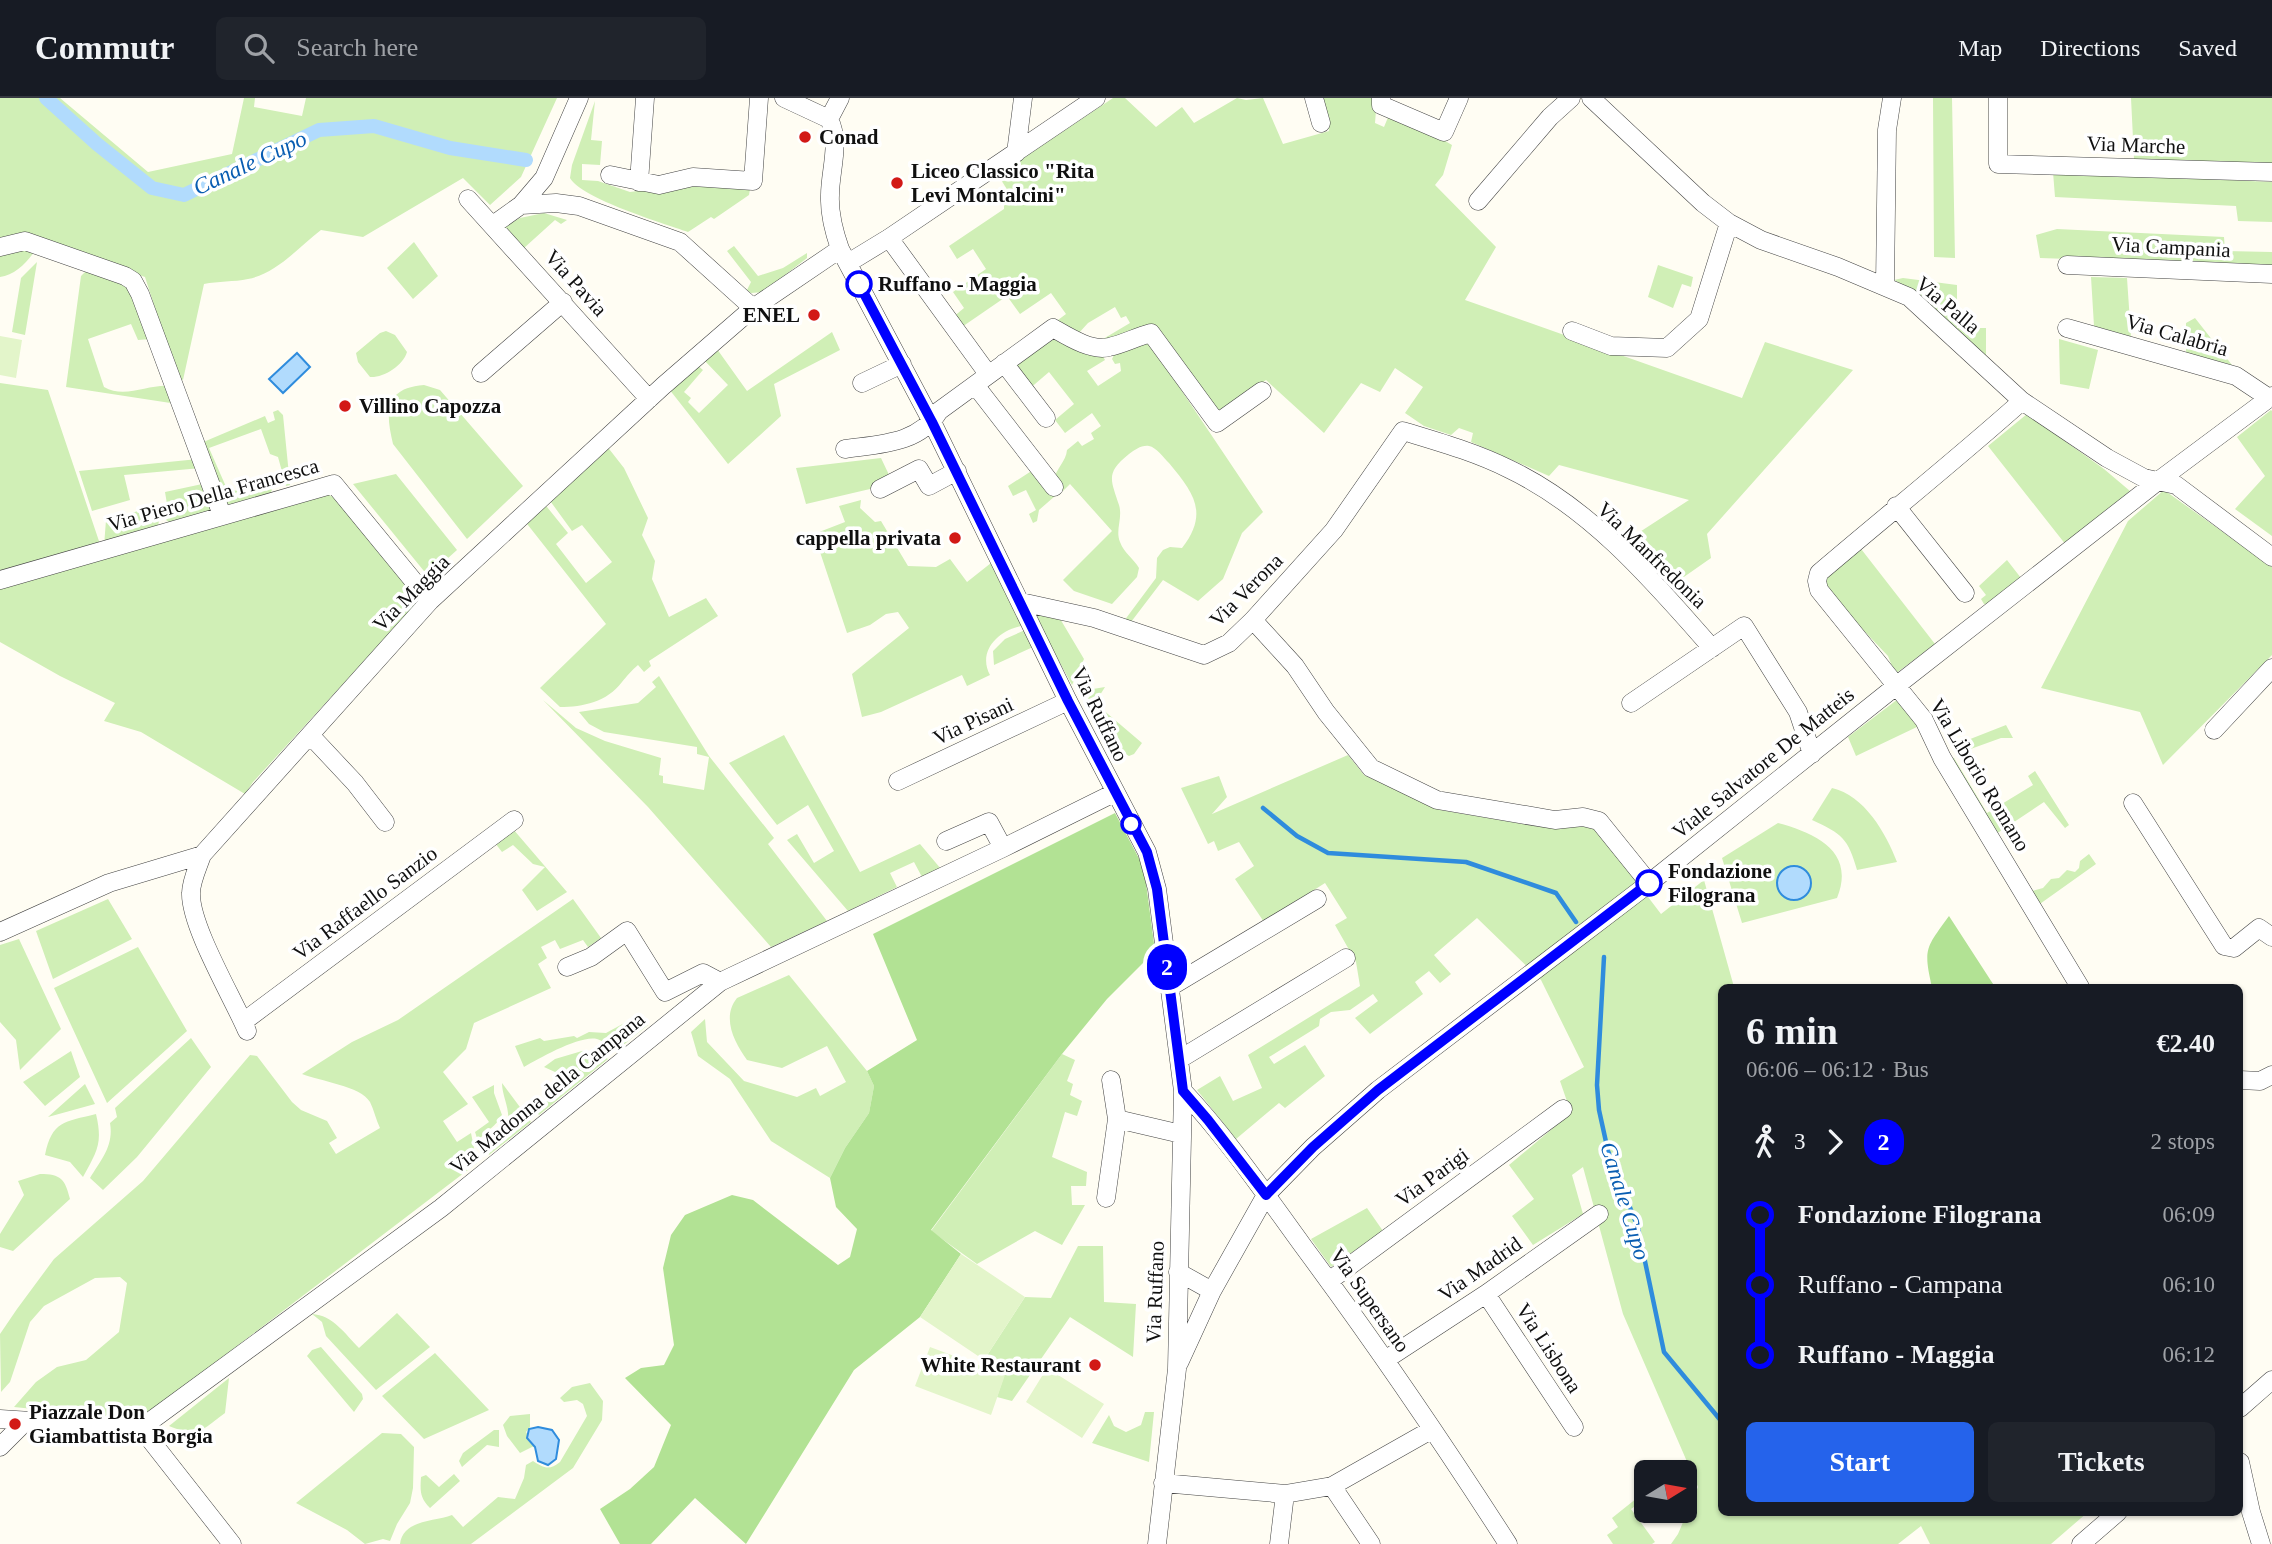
<!DOCTYPE html>
<meta charset="utf-8">
<style>
body{margin:0;font-family:Georgia,serif;background:#20242c;color:#f1f3f6;height:100vh;display:flex;flex-direction:column;font-size:26px;white-space:nowrap}
*{box-sizing:border-box;margin:0}
p{font-size:23px;color:#9ea1a6}
.icon{flex:none;width:38px;height:38px;fill:none;stroke:currentColor;stroke-width:2;stroke-linecap:round;stroke-linejoin:round}
.map{position:relative;flex:1;overflow:hidden}
.side{position:absolute;left:1718px;top:886px;width:525px;height:532px;display:flex;flex-direction:column;background:#171b24;border-radius:10px;box-shadow:0 2px 5px #0004}
.side>*{flex:none}
.badge{padding:0 14px;border-radius:23px;font-size:24px;line-height:46px}
.needle{width:46px;rotate:79deg}
.fabs{position:absolute;left:1634px;top:1362px;display:grid;gap:14px}
.fabs a{display:grid;place-items:center;width:63px;height:63px;border-radius:10px;background:#171b24;box-shadow:0 2px 5px #0004;font-size:35px}
.map>.badge{position:absolute;translate:-50% -50%;box-shadow:0 0 0 4px #fff}
.legs{display:flex;align-items:center;gap:10px;height:77px;padding:0 28px;font-size:23px}
.legs p{margin-inline-start:auto}
.headline{display:flex;align-items:center;justify-content:space-between;height:119px;padding:0 28px}
h1{font-size:38px;font-weight:700;line-height:52px}
.button{display:flex;gap:14px;margin-top:auto;padding:14px 28px}
.button a{flex:1;height:80px;border-radius:10px;background:#2563eb;color:#fff;font-size:28px;font-weight:700;line-height:80px;text-align:center}
.button a+a{background:#20242c;color:#f1f3f6}
ul{padding:0 28px;list-style:none}
li{display:flex;align-items:center;gap:24px;height:70px;font-size:26px}
li i{display:grid;place-items:center;width:10px;height:100%;margin:0 9px;background:currentColor}
li i::after{content:'';width:18px;height:18px;margin:-9px;border:5px solid;border-radius:50%;background:#171b24}
li p{margin-inline-start:auto}
li:first-child i{background:linear-gradient(#0000 50%,currentColor 0)}
li:last-child i{background:linear-gradient(currentColor 50%,#0000 0)}
header{display:flex;align-items:center;gap:42px;box-sizing:border-box;height:98px;padding:0 35px;background:#171b24;border-bottom:2px solid #363941}
header strong{font-size:33px}
nav{display:flex;gap:38px;margin-inline-start:auto;font-size:24px}
.search{width:490px;height:63px;background:#20242c;display:flex;align-items:center;gap:18px;box-sizing:border-box;padding:0 24px;border-radius:10px;color:#9ea1a6;font-size:26px}
.map>svg:first-child{display:block}
.green{fill:#d0efb6}
.forest{fill:#b2e294}
.pitch{fill:#e3f5ca}
.water{fill:#b1dbfd;stroke:#2f8cdd;stroke-width:2}
.lines{fill:none;stroke-linecap:round;stroke-linejoin:round}
.stream{stroke:#2f8cdd;stroke-width:4.5}
.canal{stroke:#b1dbfd;stroke-width:14}
.minor-casing{stroke:#434343;stroke-width:19}
.minor{stroke:#fff;stroke-width:18}
.line-1-casing{stroke:#fff;stroke-width:16}
.line-1{stroke:#00f;stroke-width:10}
.poi-dot{fill:#d21916;stroke:#fff;stroke-width:2.5}
.stop-1-dot{fill:#fff;stroke:#00f;stroke-width:3.5}
.labels{text-anchor:middle;dominant-baseline:central;stroke-width:7;stroke-linejoin:round;paint-order:stroke}
.poi-label{font-size:21px;font-weight:bold;fill:#101010;stroke:#fff;text-anchor:start}
.street-label{font-size:21px;fill:#101010;stroke:#fff}
.stop-label{font-size:21px;font-weight:bold;fill:#101010;stroke:#fff;text-anchor:start}
.water-label{font-size:23px;font-style:italic;fill:#095db2;stroke:#fff}
</style>
<header>
<strong>Commutr</strong>
<div class="search"><svg class="icon" aria-label="search" viewBox="0 0 24 24"><circle cx="10" cy="10" r="6"/><path d="M15 15l6 6"/></svg>Search here</div>
<nav><a>Map</a><a>Directions</a><a>Saved</a></nav>
</header>
<div class="map">
<svg width="2272" height="1446" viewBox="0 0 2272 1446">
<rect width="100%" height="100%" fill="#fffdf3"/>
<path class="green" d="M0,0H60L148,74L232,56L244,0H255L254,9L302,18L306,0H557L521,79L490,107L463,80L363,139L321,132C299,149 276,176 248,181C234,184 218,183 204,186L183,282L177,279L145,179L54,148L0,143Z
M1113,0H1125L1156,29L1182,9L1194,25L1237,0L1246,2L1263,0L1283,46L1329,33L1323,0H1377L1375,25L1384,29L1389,17L1435,37L1452,47L1443,77L1435,87L1496,149L1465,202L1742,300L1765,244L1853,272L1707,436L1711,460L1671,488L1621,439H1632L1689,402L1559,367L1549,378L1471,344L1473,335L1459,330L1451,337L1424,328L1405,315L1423,289L1395,270L1380,294L1361,285L1324,335L1266,282L1225,313L1215,311L1151,227L1098,244L1130,225L1126,218L1121,220L1115,209L1088,225L1078,236L1058,222L1066,216L1051,195L1020,216L1007,198L959,231L952,220L964,210L953,194L986,171L973,151L957,161L949,148L1004,111V97L1008,93L998,77Z
M1933,0H1952L1955,160L1934,159Z
M2131,0H2272V67L2134,61Z
M595,3L591,42L602,43L600,67L582,66V82L598,83L630,94L684,87L750,91L749,97L714,121L711,119L688,134C663,125 582,101 570,80L572,67Z
M2053,74L2272,84V124L2238,123L2236,108L2055,99Z
M544,115L567,122L561,126L555,122L524,150L504,129L520,120Z
M2057,131L2224,139L2225,153L2272,154V168L2040,160L2036,137Z
M414,144L438,178L413,201L387,170Z
M734,148L758,178L783,170L807,155V160L763,194L751,195L747,192L751,184L727,153Z
M36,151C28,164 15,177 0,179V155Z
M37,164L25,237L12,234L21,180Z
M1658,167L1693,179L1691,189L1682,186L1673,210L1648,199Z
M88,171L127,185L151,241L138,242L131,226L88,241L104,289C125,301 148,286 170,288L177,306L66,289L81,178Z
M2091,179L2127,180L2131,239L2094,228Z
M1903,180L1957,187V230H1986V258L1911,191L1894,182Z
M2195,220L2232,267L2186,255V225Z
M386,233L395,237L407,254C403,268 383,280 370,279L358,264L356,255L380,235Z
M832,234L840,252L774,286L781,318L728,366L669,291L697,267L703,272L684,294L691,300L688,304L699,315L728,287L703,261L717,251L747,293Z
M1053,235L1101,255L1105,262L1087,273L1098,288L1121,273L1120,265L1115,266L1112,261L1116,253L1149,244L1263,414L1242,435L1223,481L1198,503L1163,482L1131,524L1124,523L1156,480L1157,460L1163,452L1170,449L1182,450C1209,415 1194,395 1169,365C1164,360 1156,349 1149,348C1141,347 1135,352 1129,356C1105,375 1111,382 1119,407C1123,420 1115,432 1120,444C1124,455 1134,461 1139,470L1137,479L1112,506L1074,493L1063,482L1112,433L1070,386L1063,393L1054,382C1056,370 1066,364 1067,352L1078,343L1082,348L1094,341L1091,335L1101,328L1092,315L1065,335L1055,322L1074,306L1049,274L1028,292L1008,265Z
M2059,241L2098,252L2089,291L2060,286Z
M0,285L48,292L101,449L0,475Z
M424,287L440,292L523,388L467,441L393,346C385,313 385,290 424,287Z
M278,312L283,317L290,387L286,388L278,359L270,356L261,331L209,350L227,391L238,393L264,384L272,392L269,398L232,407L227,406L201,345L265,318L268,325L275,322L273,314Z
M2271,312L2272,313V438L2235,411L2265,378L2237,339Z
M2027,316L2104,371L2130,393L2066,447L1988,348Z
M606,347L624,370L648,420L642,437L655,463L652,481L669,519L706,500L718,518L649,563L651,568L644,574L638,567C631,573 627,578 622,584C607,604 583,609 560,609L540,590L606,526L524,422L543,404L568,435L556,446L586,485L612,464L582,427L572,433L548,400Z
M881,360L890,379L870,391L806,406L796,370Z
M198,361L201,370L124,377L130,402L92,413L79,373Z
M1033,372L1055,398L1039,412L1037,423L1033,425L1029,416L1036,412L1026,392L1013,398L1008,388Z
M396,376L457,452L428,478L353,386Z
M207,385L214,413L173,427L166,422L167,406L165,394Z
M2164,392L2272,469V557L2163,667L2140,614L2041,590L2128,423Z
M324,394L336,401L419,503L253,684L245,696L141,634L104,623L115,605L60,578L0,544V488Z
M861,402L860,410L875,424L881,423L908,468L936,469L950,461L967,484L991,465L1022,528C999,532 977,553 990,577L967,588L962,577L881,614L862,619L852,576L909,530L898,514L886,516L870,527L847,535L814,436L845,424L839,408Z
M149,410L159,423L157,432L104,448L106,422Z
M1858,447L1935,546L1895,576L1888,558L1826,493L1825,478Z
M2007,462L2021,480L1989,507L1984,506L1981,501L1986,497L1979,488Z
M1046,514L1059,519L1084,561L1072,587L1038,524L1037,517Z
M1025,532L1033,549L994,567L993,553L1005,541Z
M659,578L709,658L774,740L768,746L827,823L771,849L648,709L543,602L576,630L605,643L661,660L659,677L663,678V685L704,692L709,659L697,656V649L604,634L589,626L579,614L638,605L656,589L652,584Z
M1105,589L1095,605L1142,645L1134,656L1129,658C1109,647 1098,621 1087,603L1093,591Z
M1898,601L1919,628L1856,658L1848,639Z
M2006,627L2013,640H2001L1965,653L1955,647Z
M784,637L860,774L920,746L941,771L922,779L914,764L890,775L897,789L848,813L787,742L797,736L814,765L834,753L808,707L777,727L729,665Z
M1348,657L1364,677L1440,712L1540,729L1594,728L1661,816L1704,782L1734,889H1722V1414H2088L2051,1446H1930L1921,1428L1898,1446H1671L1678,1436L1698,1389L1623,1216L1583,1069L1572,1077L1583,1116L1533,1147L1512,1118L1534,1101L1509,1067L1571,1015L1560,983L1584,969L1541,882L1477,820L1434,857L1451,876L1440,885L1429,873L1415,884L1423,896L1370,936L1355,920L1378,903L1373,896L1350,912L1331,914L1320,921L1319,928L1269,959L1274,966L1305,947L1325,978L1285,1010L1279,1005L1236,1041L1197,992L1220,978L1233,1003L1262,990L1248,957L1360,888L1356,864L1335,827L1347,820L1325,785L1264,824L1235,781L1254,768L1239,744L1218,753L1214,743L1208,746L1181,690L1219,678L1227,699L1212,716Z
M1946,658L1954,660L1987,715L2033,687L2028,678L2035,673L2069,727L2065,730L2044,704L1993,738Z
M1832,690C1864,697 1886,735 1897,764L1857,772C1848,740 1842,736 1812,722Z
M1778,725C1815,735 1856,753 1837,800L1742,825L1722,760Z
M513,731L567,794L537,813L522,792L545,769L533,766L513,747L502,754L495,745Z
M2089,756L2096,766L2037,808L2032,793L2043,790L2051,781L2059,780L2067,772L2075,774L2079,770L2080,763Z
M108,801L132,841L53,881L36,833Z
M573,801L601,840L588,849L583,842L560,851L555,842L541,849L547,860L538,866L551,890L474,925L466,951L443,974L468,1006L443,1023L457,1044L471,1035L477,1065L140,1322L14,1309L36,1284L57,1269L86,1262L119,1234L127,1185L120,1179L95,1180L44,1208L30,1224L10,1284L1,1294L0,1236L17,1211L54,1161L143,1083L250,957L257,958L292,1004L301,1012L327,1023L337,1040L329,1045L336,1056L380,1030C376,1022 374,1012 370,1004C361,988 319,983 302,976L352,944L398,922Z
M19,841L61,931L20,972L16,942L0,924V847Z
M138,849L187,933L107,1005L54,890Z
M789,877L867,973L874,988L869,1015L845,1050L830,1080L771,1043L730,981L698,958L691,934L705,921L707,944L744,983L797,999L816,990L820,998L846,984L827,948L782,970L747,962C735,945 721,920 737,900Z
M641,916L648,927L616,953C610,949 604,943 597,941C580,937 540,960 524,969L515,948L540,940L544,943L574,938L577,940L589,934L606,935Z
M191,940L211,969L137,1059L103,1092L90,1080C101,1062 114,1048 110,1025L117,1019L115,1010Z
M71,953L80,979L45,1008L23,984Z
M582,953L596,954L608,961L539,1017L535,1012L565,988L555,974L544,969L555,961Z
M1062,956L1075,962L1067,983L1073,986L1070,997L1082,1003L1077,1018L1065,1014L1052,1059L1087,1074L1086,1088H1071L1072,1107H1085L1062,1147L1035,1133L977,1166L931,1133Z
M502,985L531,1024L489,1057C482,1035 496,1038 508,1024C510,1010 502,998 502,985Z
M85,986L95,1006L48,1019Z
M494,987V995L502,1017C497,1028 485,1033 478,1043L475,1034L489,1024L472,999Z
M96,1016C103,1046 97,1053 83,1079L70,1064L45,1057C52,1023 64,1024 96,1016Z
M40,1076C61,1076 65,1081 70,1101L13,1153L0,1149V1136L24,1097L18,1083Z
M1367,1110L1383,1133L1331,1169L1311,1141Z
M1078,1148H1103L1104,1204L1136,1206L1133,1259L1070,1219L1012,1303L997,1299L1007,1269L984,1262L1025,1199L1051,1200Z
M397,1215L430,1249L376,1292L326,1238L322,1224L312,1216C333,1217 345,1236 359,1250Z
M321,1249L362,1296L363,1301L354,1314L307,1258L312,1252Z
M435,1255L489,1312L424,1341L382,1298Z
M229,1280L225,1315C200,1333 200,1340 169,1328Z
M590,1285L603,1303L602,1322L573,1370L471,1446H400C403,1421 435,1424 452,1417L463,1429L498,1399L515,1401L524,1380L526,1367L533,1363C544,1370 549,1373 560,1364L587,1318L583,1306L577,1302L564,1304L560,1300L572,1289Z
M1145,1314H1154L1149,1364L1092,1345L1109,1317L1114,1328L1126,1334L1141,1327Z
M530,1316V1329L526,1334L534,1348L520,1355L507,1338L503,1327L510,1318Z
M494,1332H499V1349L487,1347L462,1369L459,1363L463,1355Z
M382,1335L401,1336L414,1349L413,1390L410,1405L397,1426L390,1443L383,1441L365,1446L347,1432L296,1405Z
M454,1376L460,1383L430,1410C420,1400 420,1393 421,1379L426,1377L439,1389Z
M1647,1392V1400L1631,1411L1655,1444L1652,1446H1613L1607,1437L1618,1429L1612,1420Z"/>
<path class="forest" d="M1115,715L1144,770L1155,853L1107,901L1062,956L931,1132L961,1156L920,1219L854,1272L746,1446L695,1400L651,1446H620L600,1411L630,1391L654,1369L671,1327L625,1280L641,1270L664,1267L674,1247L663,1170L671,1137L685,1117L732,1097L753,1102L838,1167L850,1159L857,1131L836,1109L830,1080L845,1050L869,1015L874,988L867,973L917,942L873,836Z
M1949,818L1995,889H1932C1923,850 1926,850 1949,818Z"/>
<path class="pitch" d="M0,238L22,242L16,280L0,277Z
M961,1156L1025,1199L984,1262L920,1219Z
M930,1249L1005,1277L991,1317L915,1288Z
M1047,1270L1104,1306L1082,1340L1026,1304Z"/>
<path class="water" d="M297,255L310,269L283,295L269,281Z
M1777 785a17 17 0 1 1 34 0a17 17 0 1 1-34 0Z
M538,1329L552,1332L559,1342L556,1361L548,1367L538,1363L535,1349L527,1340L529,1331Z"/>
<g class="lines">
<path class="stream" d="M1263,710L1297,738L1328,755L1466,764L1556,795L1576,824
M1604,859L1597,987L1599,1012L1608,1053L1638,1130L1664,1254L1722,1324"/>
<path class="canal" d="M46,0L97,46L152,90L184,97L319,32L374,28L450,50L526,62"/>
<g class="minor-casing">
<path id="minor" d="M784,0L829,21
M1314,0L1321,25
M1381,0V7L1444,34L1459,0
M1591,0L1703,105L1729,125L1761,142L1838,169L1909,199L2022,303L2107,360L2144,380L2176,387L2272,459
M1998,0V66L2272,74
M829,21C841,45 830,72 830,97C829,116 834,134 840,151L932,324L1068,603L1147,754L1157,791L1183,993L1177,1271L1157,1446
M829,21L840,0
M1016,55L1023,0
M610,77L659,87L693,79L753,83L759,0
M639,84L645,0
M468,101L649,301
M1478,103L1550,19L1571,0
M521,107L544,80L579,0
M493,127L521,107L556,105L579,108L680,144L753,210
M889,140L988,276
M0,149L25,143L125,178L133,183L140,196L222,417
M848,165L889,140L1096,0
M2067,167L2272,176
M1885,187L1887,32L1892,0
M2067,230L2236,278L2269,300
M1572,233L1611,248L1667,250L1699,221L1729,125
M1004,265L1046,320
M481,275L563,204
M862,285L902,266
M975,287L1054,389
M2022,303C1956,362 1887,417 1819,475L1817,483L1819,492L1924,622L1942,660L2080,889
M845,351C880,346 919,346 939,313L1053,230C1067,238 1092,254 1109,249C1123,246 1136,239 1151,235L1217,325L1262,293
M880,391L919,371L929,388L957,373
M1896,408L1965,495
M0,482L334,386L430,503
M1021,504L1094,520L1204,557L1229,545L1253,522L1334,432L1403,333C1439,344 1475,354 1509,371C1591,410 1653,483 1712,550
M1253,522L1295,568L1326,614L1371,670L1437,702L1555,722L1583,719L1599,723L1649,785
M1631,605L1744,528L1798,614L1812,656
M2214,632L2272,570
M310,637L355,685L385,724
M898,683L1068,603
M2133,705L2224,848L2234,850L2259,830L2272,839
M946,743L989,724L1003,750
M202,757C198,769 191,783 191,795C190,828 233,900 247,933
M0,834L109,785L202,757L430,503L663,288L753,210L840,151
M567,869L591,859L627,833L665,894L703,875L720,884
M1170,889L1317,801
M243,924L514,722
M1180,961L1346,860
M1111,982L1117,1021
M2240,982L2260,983L2272,977
M1183,993C1228,1041 1265,1096 1303,1148C1375,1245 1443,1345 1508,1446
M1106,1100L1117,1021L1181,1036
M1178,1174L1212,1193
M1329,1183L1563,1011
M1486,1196L1574,1329
M1385,1262L1486,1196L1599,1116
M1179,1265L1212,1193L1266,1097L1313,1049L1378,992L1643,790L1896,588L2158,383L2272,298
M2240,1310L2272,1282
M0,1321L141,1330L441,1110L720,884L1003,750L1114,695
M141,1330L232,1446
M0,1349L26,1323
M2240,1364L2251,1414L2261,1446
M1163,1385L1285,1396L1332,1388L1431,1332
M1332,1388L1371,1446
M1279,1446L1285,1396
M2081,1446L2118,1414"/>
</g>
<use href="#minor" class="minor"/>
</g>
<g class="lines">
<g class="line-1-casing">
<path id="line-1" d="M859,186L932,324L1068,603L1147,754L1157,791L1183,993L1208,1022L1266,1097L1313,1049L1378,992L1649,785"/>
</g>
<use href="#line-1" class="line-1"/>
</g>
<g class="poi-dot">
<circle cx="805" cy="39" r="7"/>
<circle cx="897" cy="85" r="7"/>
<circle cx="814" cy="217" r="7"/>
<circle cx="345" cy="308" r="7"/>
<circle cx="955" cy="440" r="7"/>
<circle cx="1095" cy="1267" r="7"/>
<circle cx="15" cy="1326" r="7"/>
</g>
<g class="stop-1-dot">
<circle cx="859" cy="186" r="12"/>
<circle cx="1131" cy="726" r="9"/>
<circle cx="1649" cy="785" r="12"/>
</g>
<g class="labels">
<g class="poi-label">
<text x="819" y="39">Conad</text>
<text x="911" y="73">Liceo Classico "Rita<tspan x="911" dy="24">Levi Montalcini"</tspan></text>
<text x="800" y="217" text-anchor="end">ENEL</text>
<text x="359" y="308">Villino Capozza</text>
<text x="941" y="440" text-anchor="end">cappella privata</text>
<text x="1081" y="1267" text-anchor="end">White Restaurant</text>
<text x="29" y="1314">Piazzale Don<tspan x="29" dy="24">Giambattista Borgia</tspan></text>
</g>
<g class="street-label">
<text transform="translate(2136 47) rotate(2)">Via Marche</text>
<text transform="translate(2171 149) rotate(3)">Via Campania</text>
<text transform="translate(576 185) rotate(48)">Via Pavia</text>
<text transform="translate(1948 207) rotate(40)">Via Palla</text>
<text transform="translate(2177 237) rotate(16)">Via Calabria</text>
<text transform="translate(213 397) rotate(-16)">Via Piero Della Francesca</text>
<text transform="translate(1652 457) rotate(44)">Via Manfredonia</text>
<text transform="translate(1246 492) rotate(-45)">Via Verona</text>
<text transform="translate(411 495) rotate(-45)">Via Maggia</text>
<text transform="translate(1100 616) rotate(64)">Via Ruffano</text>
<text transform="translate(973 623) rotate(-25)">Via Pisani</text>
<text transform="translate(1763 665) rotate(-39)">Viale Salvatore De Matteis</text>
<text transform="translate(1980 677) rotate(59)">Via Liborio Romano</text>
<text transform="translate(365 805) rotate(-37)">Via Raffaello Sanzio</text>
<text transform="translate(547 995) rotate(-39)">Via Madonna della Campana</text>
<text transform="translate(1432 1079) rotate(-36)">Via Parigi</text>
<text transform="translate(1480 1171) rotate(-35)">Via Madrid</text>
<text transform="translate(1155 1194) rotate(-88)">Via Ruffano</text>
<text transform="translate(1370 1202) rotate(55)">Via Supersano</text>
<text transform="translate(1549 1250) rotate(57)">Via Lisbona</text>
</g>
<g class="stop-label">
<text x="878" y="186">Ruffano - Maggia</text>
<text x="1668" y="773">Fondazione<tspan x="1668" dy="24">Filograna</tspan></text>
</g>
<g class="water-label">
<text transform="translate(250 65) rotate(-25)">Canale Cupo</text>
<text transform="translate(1625 1103) rotate(73)">Canale Cupo</text>
</g>
</g>
</svg>
<div class="fabs">
<a><svg class="needle" viewBox="-14 -14 28 28"><path d="M0-13l5 13h-10z" fill="#e53935"/><path d="M0 13l5-13h-10z" fill="#9ea1a6"/></svg></a>
</div>
<b class="badge" style="left:1167px;top:869px;background:#00f;color:#fff">2</b>
<section class="side">
<div class="headline"><div><h1>6 min</h1><p>06:06 – 06:12 · Bus</p></div><b>€2.40</b></div>
<div class="legs"><svg class="icon" aria-label="walk" viewBox="0 0 24 24"><circle cx="13" cy="4" r="2"/><path d="M13 8l-2 6 4 7M11 14l-3 7M7 12l3-4h3l4 4"/></svg>3<svg class="icon" aria-label="forward" viewBox="0 0 24 24"><path d="M9 5l7 7-7 7"/></svg><b class="badge" style="background:#00f;color:#fff">2</b><p>2 stops</p></div>
<ul>
<li><i style="color:#00f"></i><b>Fondazione Filograna</b><p>06:09</p></li>
<li><i style="color:#00f"></i><span>Ruffano - Campana</span><p>06:10</p></li>
<li><i style="color:#00f"></i><b>Ruffano - Maggia</b><p>06:12</p></li>
</ul>
<div class="button"><a>Start</a><a>Tickets</a></div>
</section>
</div>
